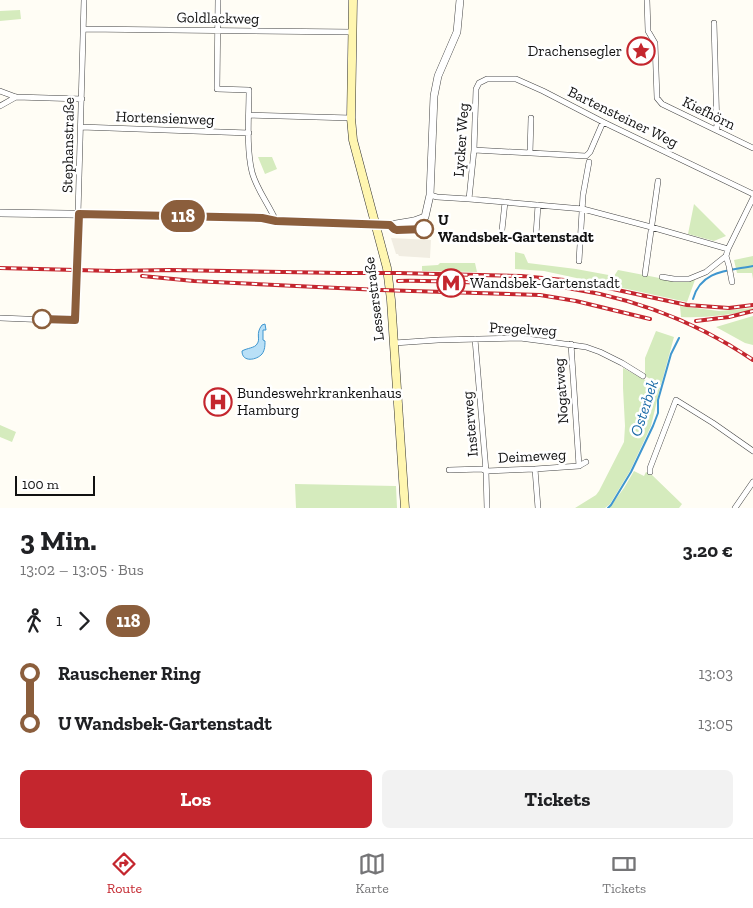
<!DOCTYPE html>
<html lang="de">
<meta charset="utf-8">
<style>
body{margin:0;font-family:"Zilla Slab",serif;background:#f2f2f2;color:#202124;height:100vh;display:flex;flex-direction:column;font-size:19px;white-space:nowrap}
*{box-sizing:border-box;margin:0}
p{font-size:16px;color:#757577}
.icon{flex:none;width:28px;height:28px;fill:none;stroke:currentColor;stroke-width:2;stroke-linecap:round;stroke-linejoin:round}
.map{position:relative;height:508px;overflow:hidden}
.drawer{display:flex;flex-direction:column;background:#fff;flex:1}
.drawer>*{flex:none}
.badge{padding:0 10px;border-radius:16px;font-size:18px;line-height:32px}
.scale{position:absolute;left:15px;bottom:12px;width:80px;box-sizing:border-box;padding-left:5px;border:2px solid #111;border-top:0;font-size:14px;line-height:18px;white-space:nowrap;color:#111;-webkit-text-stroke:4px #fff;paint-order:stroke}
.map>.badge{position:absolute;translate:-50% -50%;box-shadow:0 0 0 2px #fff}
.legs{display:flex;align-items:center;gap:8px;height:55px;padding:0 20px;font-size:16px}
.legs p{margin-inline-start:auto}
.headline{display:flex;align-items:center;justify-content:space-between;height:85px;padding:0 20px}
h1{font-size:28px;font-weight:700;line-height:38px}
.cta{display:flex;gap:10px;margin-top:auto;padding:10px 20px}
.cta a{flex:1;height:58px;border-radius:8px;background:#c4262e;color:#fff;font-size:20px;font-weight:700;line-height:58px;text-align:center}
.cta a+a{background:#f2f2f2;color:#202124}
ul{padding:0 20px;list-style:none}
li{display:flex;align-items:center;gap:18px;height:50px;font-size:19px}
li i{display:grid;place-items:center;width:8px;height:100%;margin:0 6px;background:currentColor}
li i::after{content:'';width:12px;height:12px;margin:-6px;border:4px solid;border-radius:50%;background:#fff}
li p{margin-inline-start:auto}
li:first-child i{background:linear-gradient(#0000 50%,currentColor 0)}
li:last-child i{background:linear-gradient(currentColor 50%,#0000 0)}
.tabs{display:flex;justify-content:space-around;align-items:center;height:70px;border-top:1px solid #e0e0e0;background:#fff;font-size:14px;color:#757577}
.tabs a{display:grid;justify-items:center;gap:2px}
.tabs .active{color:#c4262e}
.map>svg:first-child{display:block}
.green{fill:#d5ebbd}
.plaza{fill:#f1ede2}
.water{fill:#b9e0f7;stroke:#3f96cf}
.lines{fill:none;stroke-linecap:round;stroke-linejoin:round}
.stream{stroke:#3f96cf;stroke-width:2}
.minor-casing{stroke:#444;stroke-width:6}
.tertiary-casing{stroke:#444;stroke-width:8}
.secondary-casing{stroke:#333;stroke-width:9}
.minor{stroke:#fff;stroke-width:5}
.tertiary{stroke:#fff;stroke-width:7}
.secondary{stroke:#fff6b0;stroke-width:8}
.rail-casing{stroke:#c4262e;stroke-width:4}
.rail{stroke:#fff;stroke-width:2;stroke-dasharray:5.5;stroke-linecap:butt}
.line-1-casing{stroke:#fff;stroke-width:11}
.line-1{stroke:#8b5e3c;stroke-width:8}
.stop-1-dot{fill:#fff;stroke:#8b5e3c;stroke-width:2.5}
.labels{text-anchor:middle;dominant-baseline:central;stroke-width:5;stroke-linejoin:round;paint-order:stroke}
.street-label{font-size:15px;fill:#111;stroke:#fff}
.poi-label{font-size:15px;fill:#111;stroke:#fff;text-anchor:start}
.stop-label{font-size:15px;font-weight:bold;fill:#111;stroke:#fff;text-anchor:start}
.water-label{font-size:16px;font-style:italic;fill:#1768a6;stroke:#fff}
</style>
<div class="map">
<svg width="753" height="508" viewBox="0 0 753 508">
<rect width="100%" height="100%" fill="#fffdf5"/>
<path class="green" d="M20,10L21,19L0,21V11Z
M258,157H272L277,169L265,174Z
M694,204L726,236L714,241L688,234Z
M515,252L524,254L528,263L576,269L614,276L618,270L675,281L695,280L687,302L544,271L515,269Z
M753,256V279L752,273H737L734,260Z
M440,263H475L477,272L422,271V266L438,265Z
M680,306L719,311L753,308V310C728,315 706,318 681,317Z
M753,316V345L745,343L716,327Z
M656,331L674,337L661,385L645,376V358Z
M623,368L660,388L651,426L630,471L610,504L605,508H575L596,495L599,491L624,442L625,426L623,388Z
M0,425L16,432L12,442L0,437Z
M634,471L644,476L646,472L652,475L682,504L679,508H609L624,488Z
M295,484L396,486L397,508H296Z"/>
<path class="plaza" d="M391,238L431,240L430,258L399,256L398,254H396Z"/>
<path class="water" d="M265,324L266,330H263V340L265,341C265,345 265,350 262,354C257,360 242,363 242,351C247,348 255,348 257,344C261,339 255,334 262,325Z"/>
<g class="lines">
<path class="stream" d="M693,299C701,270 728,271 753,266
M608,508L611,505L631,472L653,426L658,413V400L671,354L679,338"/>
<g class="minor-casing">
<path id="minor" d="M218,0L217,89L249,90C249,115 246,147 252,172C256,188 269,205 276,221
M647,0L648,31L655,43L657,98L662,104L753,148
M714,23L717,130
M84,29L353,32
M0,91L16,97L82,99
M0,106L16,97
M249,115L351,118
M81,127L249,133
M474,150L586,156L590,152L603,122
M530,153L531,118
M430,195L437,197L469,199L583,209L651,227L728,249
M469,199L474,150L476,89L479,83L487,79H516L543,91L603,122L753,194
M502,230L505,202
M536,235L538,205
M726,256L729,266L732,282
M579,261L583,195L589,162
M645,274L658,181
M662,277L674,279H689L706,272L726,256L728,249L753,198
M0,318L75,321L84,0
M475,339L486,471L487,508
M394,343L438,340L520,338L543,341L586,347L600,352L622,363L643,376
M571,344L579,466
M535,469L538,508
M449,470L482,469L486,471L535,469L579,466L586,462
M650,472V468L676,400L713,423L753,451
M735,508L753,482"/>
</g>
<g class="tertiary-casing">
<path id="tertiary" d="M0,213L201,216L262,218L276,221L390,225L414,221L425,217L430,195L434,96L438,76L457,32L460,0"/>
</g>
<g class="secondary-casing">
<path id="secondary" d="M353,0L351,118L353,140L387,268L391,300L405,508"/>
</g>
<use href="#minor" class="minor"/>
<use href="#tertiary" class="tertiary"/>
<use href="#secondary" class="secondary"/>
<g class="rail-casing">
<path id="rail" d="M0,268L114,271L170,270L341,273H397L521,276L564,280L599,286L687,305L729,308L753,305
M142,276L194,281L380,290L540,295L576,301L650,319
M398,281C420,280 442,282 463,282C490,283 517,283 543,285C618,292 691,318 753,360
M696,321L729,317L753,311"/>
</g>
<use href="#rail" class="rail"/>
</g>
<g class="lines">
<g class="line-1-casing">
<path id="line-1" d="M42,319L75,320L79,214L262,218L276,221L390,225L394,229L397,230L424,229"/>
</g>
<use href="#line-1" class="line-1"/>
</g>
<defs>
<g id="sight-ring" transform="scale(1.4375)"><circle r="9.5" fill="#fff" stroke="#c4262e" stroke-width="1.5"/><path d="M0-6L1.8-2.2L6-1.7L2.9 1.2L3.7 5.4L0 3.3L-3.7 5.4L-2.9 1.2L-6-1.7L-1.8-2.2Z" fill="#c4262e"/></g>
<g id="metro-ring" transform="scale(1.4375)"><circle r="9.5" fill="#fff" stroke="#c4262e" stroke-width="1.5"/><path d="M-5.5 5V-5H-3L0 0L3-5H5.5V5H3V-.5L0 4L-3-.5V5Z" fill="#c4262e"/></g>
<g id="hospital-ring" transform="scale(1.4375)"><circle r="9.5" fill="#fff" stroke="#c4262e" stroke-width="1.5"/><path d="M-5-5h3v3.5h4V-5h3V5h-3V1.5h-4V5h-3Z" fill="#c4262e"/></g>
</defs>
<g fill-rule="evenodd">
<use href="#sight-ring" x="641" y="51"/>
<use href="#metro-ring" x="451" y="283"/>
<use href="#hospital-ring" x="218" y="402"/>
</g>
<g class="stop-1-dot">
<circle cx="424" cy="229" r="9"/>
<circle cx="42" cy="319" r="9"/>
</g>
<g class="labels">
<g class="street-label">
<text transform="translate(218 18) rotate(1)">Goldlackweg</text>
<text transform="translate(709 113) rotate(26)">Kiefhörn</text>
<text transform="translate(623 117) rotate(26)">Bartensteiner Weg</text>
<text transform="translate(165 118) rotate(2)">Hortensienweg</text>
<text transform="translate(461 140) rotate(-86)">Lycker Weg</text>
<text transform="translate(68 145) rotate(-89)">Stephanstraße</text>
<text transform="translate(374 299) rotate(-97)">Lesserstraße</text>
<text transform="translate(523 329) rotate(3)">Pregelweg</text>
<text transform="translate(561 391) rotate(-94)">Nogatweg</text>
<text transform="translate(470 424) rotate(-95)">Insterweg</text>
<text transform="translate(532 456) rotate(-3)">Deimeweg</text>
</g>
<g class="poi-label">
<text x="622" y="51" text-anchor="end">Drachensegler</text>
<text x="470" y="283">Wandsbek-Gartenstadt</text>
<text x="237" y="393">Bundeswehrkrankenhaus<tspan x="237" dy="17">Hamburg</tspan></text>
</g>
<g class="stop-label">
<text x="438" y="220">U<tspan x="438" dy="17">Wandsbek-Gartenstadt</tspan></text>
</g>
<g class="water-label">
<text transform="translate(644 408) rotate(-72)">Osterbek</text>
</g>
</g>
</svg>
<div class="scale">100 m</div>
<b class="badge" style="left:183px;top:216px;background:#8b5e3c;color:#fff">118</b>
</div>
<section class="drawer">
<div class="headline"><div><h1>3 Min.</h1><p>13:02 – 13:05 · Bus</p></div><b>3.20 €</b></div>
<div class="legs"><svg class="icon" aria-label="walk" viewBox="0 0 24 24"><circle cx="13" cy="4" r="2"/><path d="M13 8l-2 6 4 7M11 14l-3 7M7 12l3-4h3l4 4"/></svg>1<svg class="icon" aria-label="forward" viewBox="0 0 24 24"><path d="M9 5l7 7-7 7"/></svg><b class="badge" style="background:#8b5e3c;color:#fff">118</b></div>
<ul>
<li><i style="color:#8b5e3c"></i><b>Rauschener Ring</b><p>13:03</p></li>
<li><i style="color:#8b5e3c"></i><b>U Wandsbek-Gartenstadt</b><p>13:05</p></li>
</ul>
<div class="cta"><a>Los</a><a>Tickets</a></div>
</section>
<nav class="tabs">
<a class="active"><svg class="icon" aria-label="directions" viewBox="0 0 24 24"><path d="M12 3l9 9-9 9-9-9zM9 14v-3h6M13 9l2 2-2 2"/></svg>Route</a>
<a><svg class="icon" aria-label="map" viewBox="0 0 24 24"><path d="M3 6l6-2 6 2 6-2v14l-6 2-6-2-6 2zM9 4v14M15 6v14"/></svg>Karte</a>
<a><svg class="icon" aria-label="tickets" viewBox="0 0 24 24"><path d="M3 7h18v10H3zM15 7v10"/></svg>Tickets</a>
</nav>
